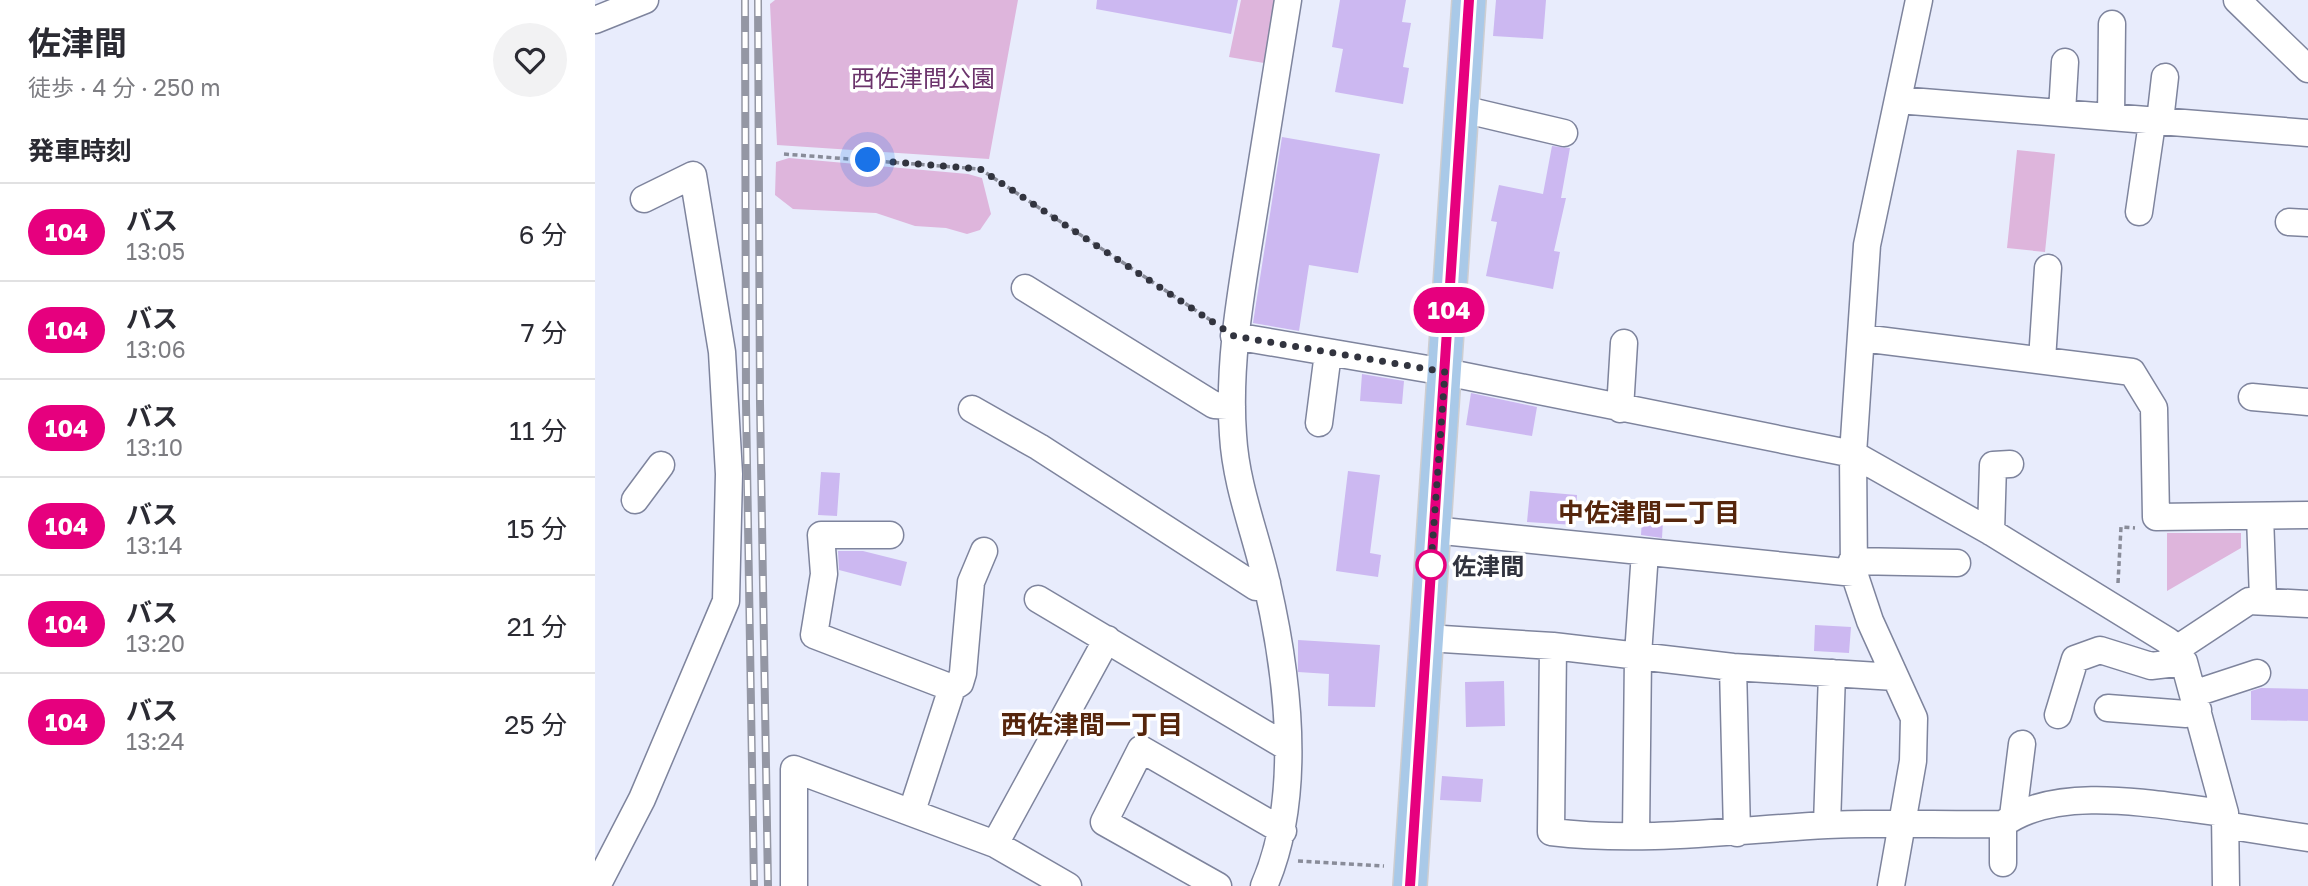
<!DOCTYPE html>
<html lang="ja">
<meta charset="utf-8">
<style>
body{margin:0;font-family:"Golos Text","Noto Sans JP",sans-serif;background:#f2f2f3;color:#2b2b33;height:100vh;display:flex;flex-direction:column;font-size:26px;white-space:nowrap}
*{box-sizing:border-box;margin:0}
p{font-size:23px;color:#7c7c81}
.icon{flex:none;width:38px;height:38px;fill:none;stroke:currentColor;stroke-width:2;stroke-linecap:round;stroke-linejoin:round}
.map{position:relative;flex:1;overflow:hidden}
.panel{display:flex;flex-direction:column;background:#fff;width:595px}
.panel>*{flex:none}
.badge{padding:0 14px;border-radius:23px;font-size:24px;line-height:46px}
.you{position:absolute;width:35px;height:35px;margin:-18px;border:5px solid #fff;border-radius:50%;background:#1a73e8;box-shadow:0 0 0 10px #1a73e833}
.map>.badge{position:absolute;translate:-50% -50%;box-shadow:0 0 0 4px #fff}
h2{padding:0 28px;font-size:26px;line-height:63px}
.round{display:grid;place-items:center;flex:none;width:74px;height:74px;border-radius:37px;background:#f2f2f3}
.head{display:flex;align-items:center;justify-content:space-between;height:119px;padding:0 28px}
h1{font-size:33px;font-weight:700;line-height:52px}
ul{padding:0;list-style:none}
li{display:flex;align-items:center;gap:21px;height:98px;padding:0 28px;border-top:2px solid #e1e1e2}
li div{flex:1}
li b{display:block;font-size:26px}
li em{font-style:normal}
li .badge{min-width:77px;font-weight:700;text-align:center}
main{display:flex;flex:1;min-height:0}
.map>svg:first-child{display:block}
.green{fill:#deb5dc}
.building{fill:#ccb8f1}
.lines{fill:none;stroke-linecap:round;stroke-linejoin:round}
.minor-casing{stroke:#7e849d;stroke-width:29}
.major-casing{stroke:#ceced1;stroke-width:36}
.path{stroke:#898c99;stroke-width:3.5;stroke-dasharray:5 3.5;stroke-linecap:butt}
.minor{stroke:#fff;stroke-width:26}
.major{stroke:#a9c9e8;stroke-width:33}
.rail-casing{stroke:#9497a4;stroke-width:8}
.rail{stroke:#fff;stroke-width:5;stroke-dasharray:16;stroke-linecap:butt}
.line-casing{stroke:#fff;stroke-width:16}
.line{stroke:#e6007e;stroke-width:10}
.walk{stroke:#32343f;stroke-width:7;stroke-dasharray:0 12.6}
.stop-dot{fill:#fff;stroke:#e6007e;stroke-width:3.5}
.labels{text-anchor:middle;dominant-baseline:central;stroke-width:7;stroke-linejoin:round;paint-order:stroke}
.park-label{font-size:24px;fill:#6b336b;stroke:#fff}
.stop-label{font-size:24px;font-weight:bold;fill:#32343f;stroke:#fff;text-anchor:start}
.neighbourhood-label{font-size:26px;font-weight:bold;fill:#56260c;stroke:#fff}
</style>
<main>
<section class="panel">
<div class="head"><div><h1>佐津間</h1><p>徒歩 · 4 分 · 250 m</p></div><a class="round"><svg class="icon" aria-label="heart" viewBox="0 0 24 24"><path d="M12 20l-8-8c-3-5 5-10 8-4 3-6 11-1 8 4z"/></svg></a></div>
<h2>発車時刻</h2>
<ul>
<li><span class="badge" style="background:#e6007e;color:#fff">104</span><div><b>バス</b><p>13:05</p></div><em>6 分</em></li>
<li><span class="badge" style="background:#e6007e;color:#fff">104</span><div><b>バス</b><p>13:06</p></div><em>7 分</em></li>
<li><span class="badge" style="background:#e6007e;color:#fff">104</span><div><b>バス</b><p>13:10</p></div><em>11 分</em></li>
<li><span class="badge" style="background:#e6007e;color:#fff">104</span><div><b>バス</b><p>13:14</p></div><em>15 分</em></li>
<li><span class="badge" style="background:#e6007e;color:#fff">104</span><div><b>バス</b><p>13:20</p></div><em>21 分</em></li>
<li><span class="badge" style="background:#e6007e;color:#fff">104</span><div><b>バス</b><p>13:24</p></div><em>25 分</em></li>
</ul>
</section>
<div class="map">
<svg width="1713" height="886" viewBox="0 0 1713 886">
<rect width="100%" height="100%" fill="#e8ecfc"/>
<path class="green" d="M180,0H423L394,159L182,145L175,4Z
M646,0H680L669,63L634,57Z
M1422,150L1460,154L1450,252L1412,248Z
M194,158L373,174L387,178L396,214L385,230L372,234L351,228L320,226L281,213L198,209L180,195L181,162Z
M1572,533H1646V548L1572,591Z"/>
<path class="building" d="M502,0H643L636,34L501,9Z
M745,0H811L807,22L816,23L808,67L814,68L808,104L740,92L748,49L737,47Z
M901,0H951L948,39L898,36Z
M687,137L785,154L763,273L714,265L704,331L658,323Z
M957,146L975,148L966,198H971L959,251L965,252L958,289L891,276L902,222L896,221L904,185L948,194Z
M767,374L809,381L807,404L765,401Z
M876,393L942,407L937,436L871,425Z
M753,471L785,475L775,553L786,555L783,577L741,571Z
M226,472L245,473L242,516L223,515Z
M935,491L982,495L980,525L932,522Z
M1048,503L1069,504L1067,538L1046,535Z
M243,551H268L312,562L306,586L244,570Z
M1220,625L1256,627L1254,653L1219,651Z
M703,640L785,645L780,707L733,706L734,674L703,672Z
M909,681L910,726L871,727L870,682Z
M1666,688L1713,689V721L1656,720V691Z
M847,776L888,779L886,802L845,800Z"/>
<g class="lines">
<g class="minor-casing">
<path id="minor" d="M1642,0L1713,69
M0,20L50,0
M1303,100L1713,133
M867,109L969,133
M1467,112L1470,62
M1516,117L1517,24
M1544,212L1557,123L1566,112L1570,77
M1694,222L1713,223
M430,288L619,405L637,406
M639,336L850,372L1258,454L1396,532L1573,641L1589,662L1630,813L1631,886
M1267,338L1537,372L1559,408L1561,517L1713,515
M1447,360L1453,268
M1657,397L1713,402
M377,409L444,447L661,587L672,583
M1025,409L1029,343
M724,423L733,353
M40,500L66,465
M1665,516L1668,599
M838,530L1259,573
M1396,532L1398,465L1415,464
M295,535H226L229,574L219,635L357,688L317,811
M1257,561L1362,563
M443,599L692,747
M832,638L958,646L1138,667L1300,677
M958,646L956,832C1048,843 1140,830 1232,825C1290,822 1349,825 1408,824C1464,783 1565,806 1630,813
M1580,650L1654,601L1713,604
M1138,667L1142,833
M357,688L365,683L368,673L376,582L389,551
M1598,694L1662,673
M1513,708L1591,714L1603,710
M1463,715L1480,659L1505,650L1556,666L1589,662
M1418,816L1427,744
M1408,824V863
M1232,825L1237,673
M1630,825L1713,838
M1041,836L1043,655L1050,552
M400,844L512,639
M2,886L47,799L131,601L134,474L127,352L98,175L49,199
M199,886V769L400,844L473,886
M623,886L509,822L546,749L688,831
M669,886C708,797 693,676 672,584C661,534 641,487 638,435C633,366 645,298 656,230C668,153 681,77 693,0
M1296,886L1318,761L1319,718L1275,621L1259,573L1258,454L1272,245L1324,0"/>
</g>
<g class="major-casing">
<path id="major" d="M815,886L874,0"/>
</g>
<path class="path" d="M189,154L385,169L617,321
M1523,583L1526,527L1540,528
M703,861L789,866"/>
<use href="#minor" class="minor"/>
<use href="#major" class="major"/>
<g class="rail-casing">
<path id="rail" d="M150,0L151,403L159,886
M163,0L165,403L173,886"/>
</g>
<use href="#rail" class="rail"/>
</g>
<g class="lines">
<g class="line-casing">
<path id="line" d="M815,886L874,0"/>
</g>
<use href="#line" class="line"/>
<path class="walk" d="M273,160L385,169L639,336L850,372L836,565"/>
</g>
<circle class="stop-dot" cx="836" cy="565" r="14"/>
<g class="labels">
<g class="park-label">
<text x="328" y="77">西佐津間公園</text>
</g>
<g class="stop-label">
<text x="857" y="565">佐津間</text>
</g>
<g class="neighbourhood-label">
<text x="1054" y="512">中佐津間二丁目</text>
<text x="497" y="724">西佐津間一丁目</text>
</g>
</g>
</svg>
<div class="you" style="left:273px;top:160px"></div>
<b class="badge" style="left:854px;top:310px;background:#e6007e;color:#fff">104</b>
</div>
</main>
